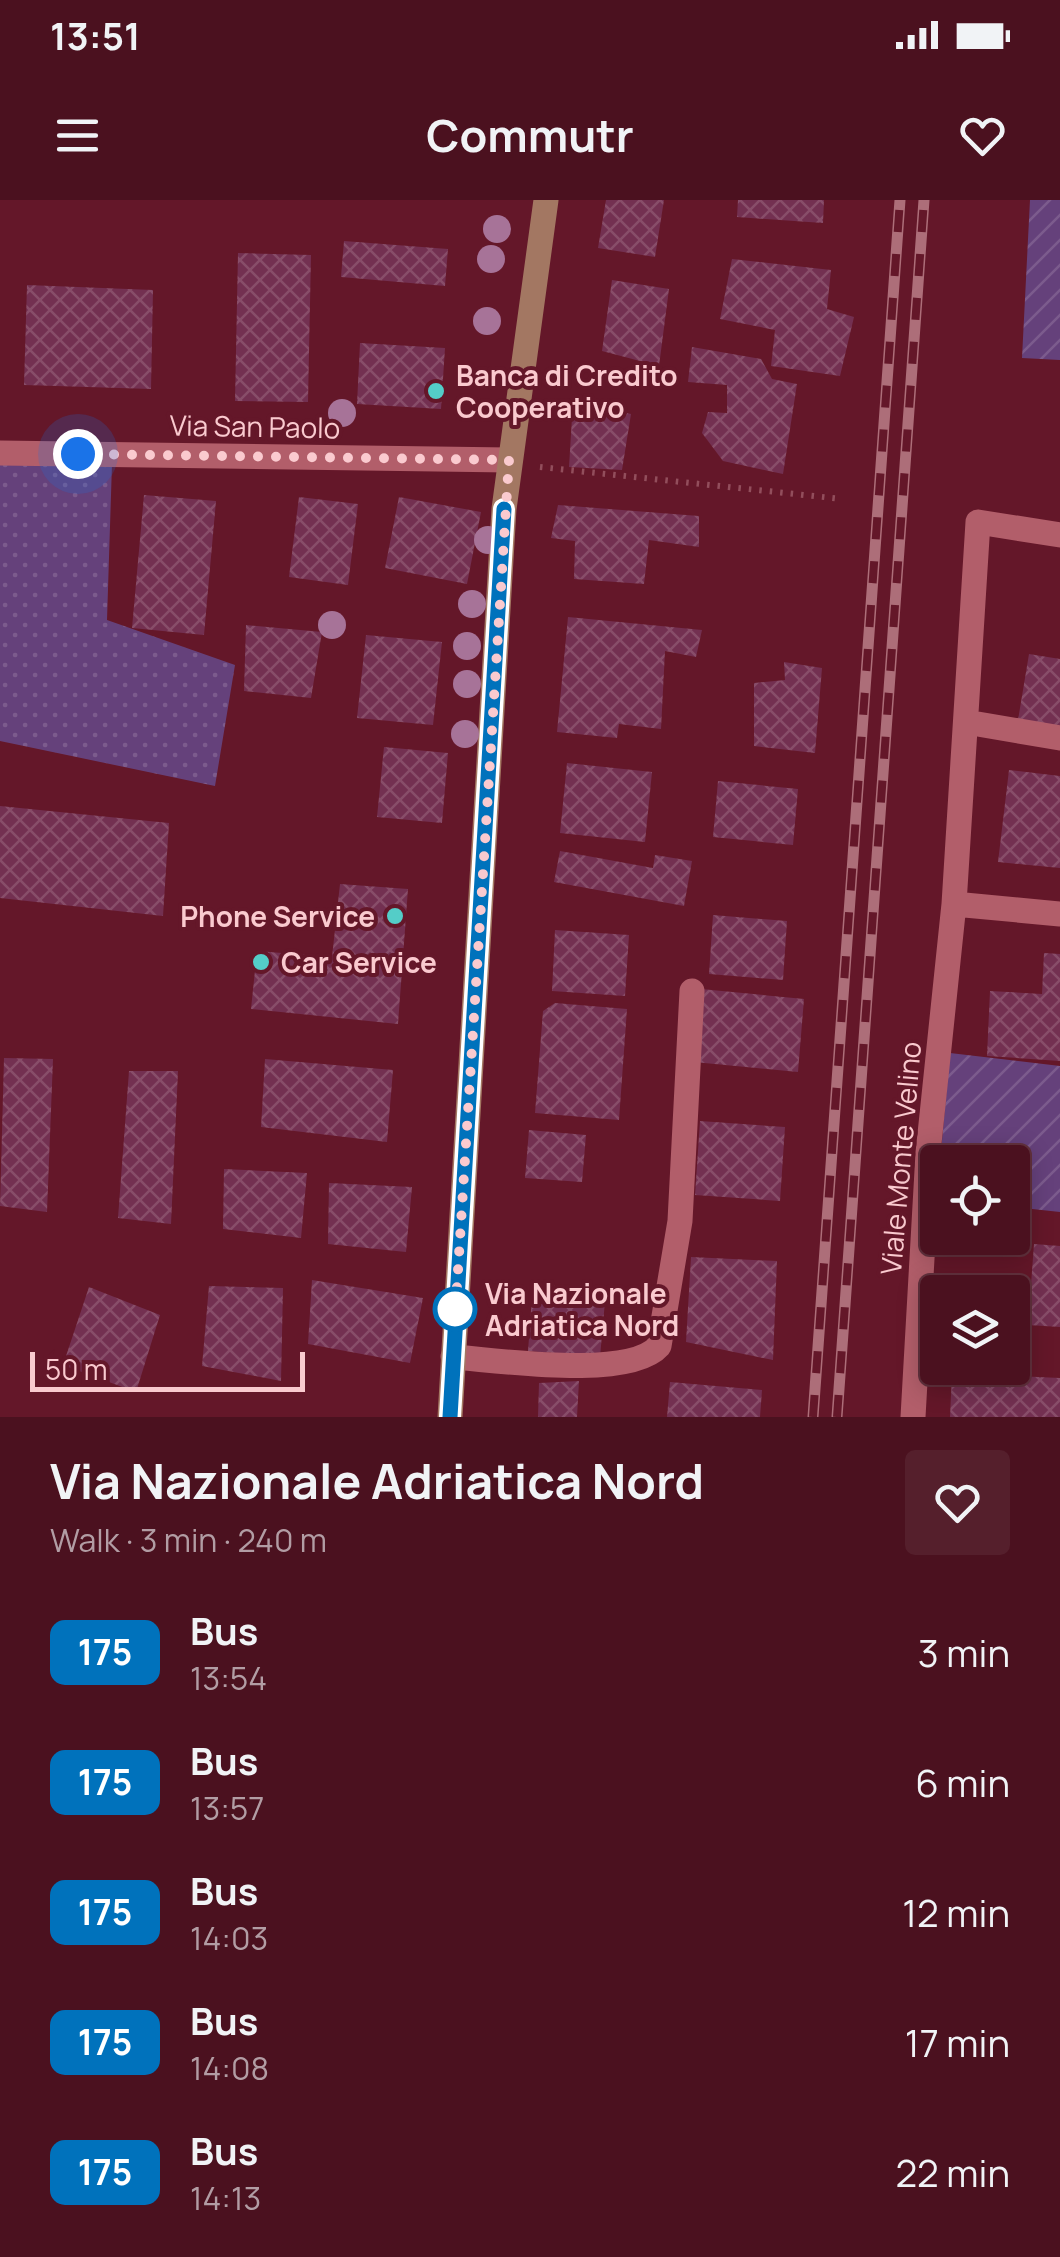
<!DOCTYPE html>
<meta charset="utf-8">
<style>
body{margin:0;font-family:Manrope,sans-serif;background:#551f2c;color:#f1f3f6;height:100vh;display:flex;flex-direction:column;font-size:38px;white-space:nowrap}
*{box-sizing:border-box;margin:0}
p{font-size:32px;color:#b29da4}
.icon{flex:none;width:55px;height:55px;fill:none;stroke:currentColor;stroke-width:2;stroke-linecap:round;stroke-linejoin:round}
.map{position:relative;height:1217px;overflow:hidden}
.sheet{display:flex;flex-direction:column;background:#4b111f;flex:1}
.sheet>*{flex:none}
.badge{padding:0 20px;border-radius:15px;font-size:35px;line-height:65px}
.controls{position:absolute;left:920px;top:945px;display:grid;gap:20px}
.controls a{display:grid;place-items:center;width:110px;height:110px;border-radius:10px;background:#4b111f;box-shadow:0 5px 25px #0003,0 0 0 2px #62313d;font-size:50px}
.scale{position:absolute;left:30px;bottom:25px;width:275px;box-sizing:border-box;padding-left:10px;border:5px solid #facacf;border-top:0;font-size:28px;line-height:35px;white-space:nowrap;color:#facacf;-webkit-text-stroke:8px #641729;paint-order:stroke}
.you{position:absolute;width:50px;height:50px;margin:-25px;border:8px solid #fff;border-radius:50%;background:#1a73e8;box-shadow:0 0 0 15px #1a73e833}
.map>.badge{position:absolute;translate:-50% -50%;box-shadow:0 0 0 5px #fff}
.round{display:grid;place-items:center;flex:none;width:105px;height:105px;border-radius:10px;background:#551f2c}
.summary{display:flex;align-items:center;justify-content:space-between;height:170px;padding:0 50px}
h1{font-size:48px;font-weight:700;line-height:75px}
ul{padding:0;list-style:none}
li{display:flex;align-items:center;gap:30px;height:130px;padding:0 50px}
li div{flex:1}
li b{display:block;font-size:38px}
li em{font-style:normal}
li .badge{min-width:110px;font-weight:700;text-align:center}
.status{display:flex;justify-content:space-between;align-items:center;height:70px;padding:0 50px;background:#4b111f;direction:ltr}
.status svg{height:28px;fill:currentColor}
header{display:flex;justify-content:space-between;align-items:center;height:130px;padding:0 50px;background:#4b111f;font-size:45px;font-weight:700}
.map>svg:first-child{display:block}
.grass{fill:url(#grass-dots)}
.garden{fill:url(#garden-furrows)}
.building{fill:url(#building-cross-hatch)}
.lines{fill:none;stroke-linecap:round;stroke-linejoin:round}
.path{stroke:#924e5c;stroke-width:6;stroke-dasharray:2.5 8;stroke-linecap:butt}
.minor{stroke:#b25e6a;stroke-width:25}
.secondary{stroke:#a37762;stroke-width:25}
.rail-casing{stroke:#ad6e79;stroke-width:11}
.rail{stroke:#641729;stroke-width:8;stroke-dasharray:22;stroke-linecap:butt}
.tree{fill:#a77398}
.line-casing{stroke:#fff;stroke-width:22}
.line{stroke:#0072bc;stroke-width:15}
.walk{stroke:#facacf;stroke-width:10;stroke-dasharray:0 18}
.poi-dot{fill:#54cdc8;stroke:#641729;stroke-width:4}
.stop-dot{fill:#fff;stroke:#0072bc;stroke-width:5}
.labels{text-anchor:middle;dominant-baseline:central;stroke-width:8;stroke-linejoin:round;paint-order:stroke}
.poi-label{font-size:28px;font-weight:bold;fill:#facacf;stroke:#641729;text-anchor:start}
.street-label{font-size:28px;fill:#facacf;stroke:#641729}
.stop-label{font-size:28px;font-weight:bold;fill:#facacf;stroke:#641729;text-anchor:start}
</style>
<div class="status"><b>13:51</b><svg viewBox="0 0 49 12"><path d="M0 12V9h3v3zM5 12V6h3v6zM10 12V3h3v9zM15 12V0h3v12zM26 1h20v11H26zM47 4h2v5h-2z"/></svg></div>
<header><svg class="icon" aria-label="menu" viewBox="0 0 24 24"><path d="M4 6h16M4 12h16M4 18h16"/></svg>Commutr<svg class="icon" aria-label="heart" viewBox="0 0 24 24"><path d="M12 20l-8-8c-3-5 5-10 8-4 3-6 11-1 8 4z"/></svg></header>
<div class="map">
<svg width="1060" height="1217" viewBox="0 0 1060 1217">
<defs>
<pattern id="grass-dots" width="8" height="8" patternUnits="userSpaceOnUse" patternTransform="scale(2.5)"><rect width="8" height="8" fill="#65417b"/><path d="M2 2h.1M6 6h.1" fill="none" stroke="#7c5b8d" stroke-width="1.8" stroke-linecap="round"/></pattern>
<pattern id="garden-furrows" width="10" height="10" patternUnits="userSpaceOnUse" patternTransform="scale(2.5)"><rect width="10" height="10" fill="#65417b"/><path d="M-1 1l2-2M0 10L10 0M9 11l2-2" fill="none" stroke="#7c5b8d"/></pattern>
<pattern id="building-cross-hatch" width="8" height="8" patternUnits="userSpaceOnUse" patternTransform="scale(2.5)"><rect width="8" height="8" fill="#733051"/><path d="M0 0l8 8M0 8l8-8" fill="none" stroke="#884d69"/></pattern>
</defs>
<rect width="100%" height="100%" fill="#641729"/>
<path class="grass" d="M0,260L112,264L107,420L235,465L215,586L0,541Z"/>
<path class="garden" d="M1030,0H1060V160L1022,158Z
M950,853L1060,866V1012L1013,1007L1012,962H940Z"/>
<path class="building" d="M606,0H664L655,57L598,48Z
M738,0H824L823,23L737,17Z
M344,41L448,49L445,86L341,77Z
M238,53L311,55L308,202L235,201Z
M732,59L831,70L827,109L854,117L840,176L771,166L775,130L720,119Z
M612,80L669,89L659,166L602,151Z
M27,85L153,90L151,189L24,185Z
M360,143L445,148L441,209L357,204Z
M692,147L761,159L772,179L797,184L783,274L723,261L702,233L708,212L727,213V185L688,182Z
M573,201L631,214L622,270L569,267Z
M144,295L216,301L204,435L132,428Z
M299,297L358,304L348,385L289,377Z
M399,297L481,312L467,384L385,368Z
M558,305L699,316V347L649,340L644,384L574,379L575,341L551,338Z
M568,417L702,430L696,457L665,451L661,529L619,524L617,538L557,532Z
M246,425L322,432L311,498L244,491Z
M366,435L442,442L433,525L357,518Z
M1029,454L1060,459V528L1018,520Z
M784,462L822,468L815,553L754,546V483L785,480Z
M384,547L448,553L442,623L377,617Z
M567,563L652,572L645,642L560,633Z
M1009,570L1060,576V668L998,662Z
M718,581L798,589L793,645L713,637Z
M0,606L169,623L163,716L0,698Z
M560,651L653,668L655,655L692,661L684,706L554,682Z
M340,684L408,689L398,824L251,809L257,751L332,757Z
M713,715L787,721L783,780L709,774Z
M555,730L629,735L625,796L552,791Z
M1044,753L1060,754V861L987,856L990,791L1042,794Z
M701,789L804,799L798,872L694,862Z
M555,803L627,809L619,920L535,913L543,811Z
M4,858L53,859L47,1012L0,1006Z
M265,859L393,870L387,942L261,927Z
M129,871H178L171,1024L118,1018Z
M700,921L785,927L780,1001L695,995Z
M529,930L586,935L582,982L525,978Z
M224,969L307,973L301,1038L223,1029Z
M329,983L412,987L406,1052L328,1044Z
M1034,1044L1060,1046V1127L1028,1125Z
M691,1057L777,1061L773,1160L686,1142Z
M312,1080L423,1098L410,1163L308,1144Z
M533,1084L606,1090L600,1157L528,1151Z
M209,1086L283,1088L281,1181L202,1166Z
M89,1087L160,1115L136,1192L63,1165Z
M952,1173L1060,1178V1217H950Z
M579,1181L577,1217H538L539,1183Z
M670,1182L762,1190L760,1217H667Z"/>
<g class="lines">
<path class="path" d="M540,267L842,299"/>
<path class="minor" d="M0,253L509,260
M966,522L1060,538
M954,704L1060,714
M453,1157C497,1160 629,1180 659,1146L680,1021L692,791
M913,1217L928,953L954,704L978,322L1060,335"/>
<path class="secondary" d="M450,1217L504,309L546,0"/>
<g class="rail-casing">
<path id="rail" d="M813,1217L900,0
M837,1217L924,0"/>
</g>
<use href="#rail" class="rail"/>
</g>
<g class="tree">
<circle cx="497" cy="29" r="14"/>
<circle cx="491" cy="59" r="14"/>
<circle cx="487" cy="121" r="14"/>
<circle cx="342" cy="213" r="14"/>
<circle cx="488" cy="340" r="14"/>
<circle cx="472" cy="404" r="14"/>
<circle cx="332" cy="425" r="14"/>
<circle cx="467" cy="446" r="14"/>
<circle cx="467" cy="484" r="14"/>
<circle cx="465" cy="534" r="14"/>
</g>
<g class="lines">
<g class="line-casing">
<path id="line" d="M450,1217L504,309"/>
</g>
<use href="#line" class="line"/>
<path class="walk" d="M78,254L509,260L455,1118V1109"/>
</g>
<g class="poi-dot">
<circle cx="436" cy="191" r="10"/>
<circle cx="395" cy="716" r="10"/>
<circle cx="261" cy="762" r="10"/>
</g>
<circle class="stop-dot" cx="455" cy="1109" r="20"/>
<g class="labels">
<g class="poi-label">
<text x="456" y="175">Banca di Credito<tspan x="456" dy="32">Cooperativo</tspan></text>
<text x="375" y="716" text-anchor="end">Phone Service</text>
<text x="281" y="762">Car Service</text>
</g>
<g class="street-label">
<text transform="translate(255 226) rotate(1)">Via San Paolo</text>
<text transform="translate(900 958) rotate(-85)">Viale Monte Velino</text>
</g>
<g class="stop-label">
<text x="485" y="1093">Via Nazionale<tspan x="485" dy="32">Adriatica Nord</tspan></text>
</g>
</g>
</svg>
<div class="controls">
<a><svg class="icon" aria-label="locate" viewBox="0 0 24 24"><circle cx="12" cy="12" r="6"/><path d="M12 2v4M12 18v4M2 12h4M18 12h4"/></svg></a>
<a><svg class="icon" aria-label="layers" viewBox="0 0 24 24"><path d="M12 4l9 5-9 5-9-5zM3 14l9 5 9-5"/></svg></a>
</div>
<div class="scale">50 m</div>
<div class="you" style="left:78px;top:254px"></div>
</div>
<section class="sheet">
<div class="summary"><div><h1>Via Nazionale Adriatica Nord</h1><p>Walk · 3 min · 240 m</p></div><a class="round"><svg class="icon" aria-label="heart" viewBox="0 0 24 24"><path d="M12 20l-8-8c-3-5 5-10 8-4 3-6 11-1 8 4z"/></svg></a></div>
<ul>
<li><span class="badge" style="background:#0072bc;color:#fff">175</span><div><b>Bus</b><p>13:54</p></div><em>3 min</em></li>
<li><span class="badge" style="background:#0072bc;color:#fff">175</span><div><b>Bus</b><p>13:57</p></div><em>6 min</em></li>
<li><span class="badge" style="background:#0072bc;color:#fff">175</span><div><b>Bus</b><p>14:03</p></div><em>12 min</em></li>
<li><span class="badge" style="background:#0072bc;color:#fff">175</span><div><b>Bus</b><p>14:08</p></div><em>17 min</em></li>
<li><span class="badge" style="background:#0072bc;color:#fff">175</span><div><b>Bus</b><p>14:13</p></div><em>22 min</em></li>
</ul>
</section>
